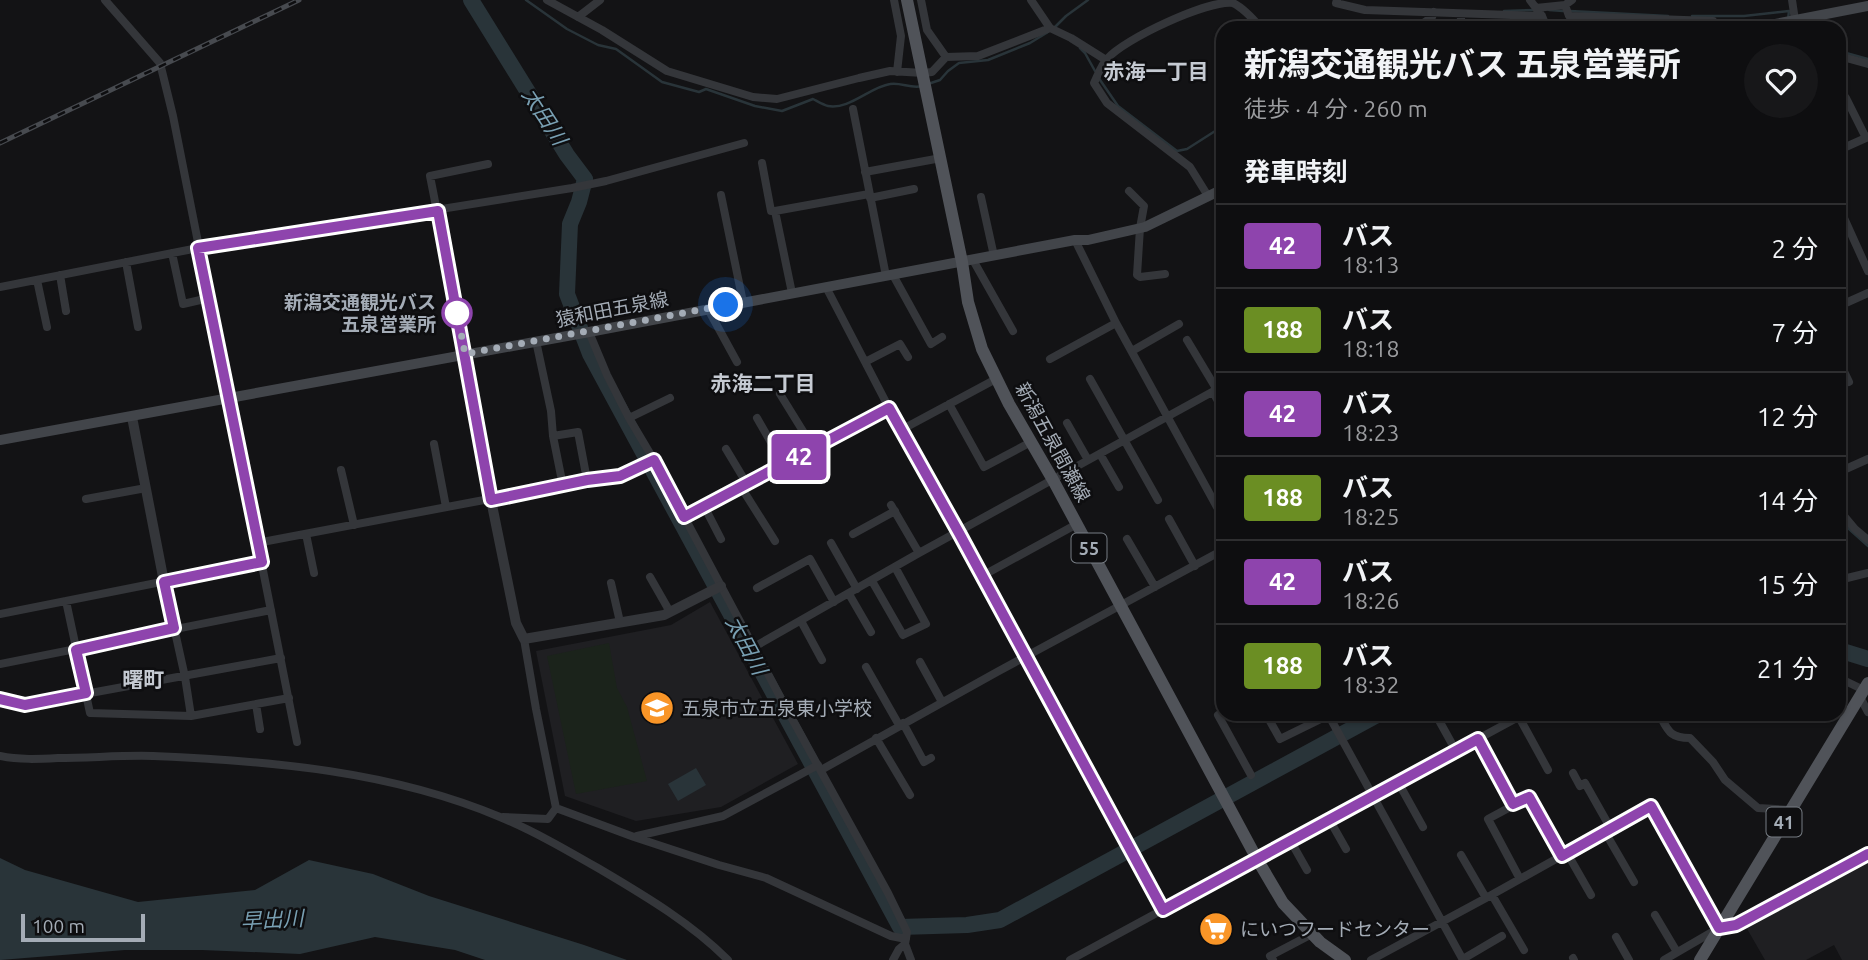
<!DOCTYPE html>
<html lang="ja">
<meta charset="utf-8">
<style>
body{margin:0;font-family:Ubuntu,"Noto Sans JP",sans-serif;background:#171719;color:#f1f3f6;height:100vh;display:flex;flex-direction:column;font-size:26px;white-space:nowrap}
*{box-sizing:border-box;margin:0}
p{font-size:23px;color:#9b9c9f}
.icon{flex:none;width:38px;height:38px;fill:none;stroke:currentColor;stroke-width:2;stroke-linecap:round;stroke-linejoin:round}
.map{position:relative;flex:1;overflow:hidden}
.panel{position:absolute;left:1216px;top:21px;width:630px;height:700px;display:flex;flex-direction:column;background:#0e0e10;border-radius:21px;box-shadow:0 2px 5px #0004,0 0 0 2px #2e2e30}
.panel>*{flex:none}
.badge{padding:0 14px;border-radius:5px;font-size:24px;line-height:46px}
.scale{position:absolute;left:21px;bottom:18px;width:124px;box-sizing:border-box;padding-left:7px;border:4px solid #a4acb6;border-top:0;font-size:19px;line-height:24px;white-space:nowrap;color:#a4acb6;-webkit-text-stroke:5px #0e0e10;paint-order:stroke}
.you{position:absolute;width:35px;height:35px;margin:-18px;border:5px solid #fff;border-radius:50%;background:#1a73e8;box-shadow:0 0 0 10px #1a73e833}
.map>.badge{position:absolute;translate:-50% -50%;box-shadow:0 0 0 4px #fff}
h2{padding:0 28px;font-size:26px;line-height:63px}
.round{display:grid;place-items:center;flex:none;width:74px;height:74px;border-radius:37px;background:#171719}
.summary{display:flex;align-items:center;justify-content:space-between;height:119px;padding:0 28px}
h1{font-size:33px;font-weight:700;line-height:52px}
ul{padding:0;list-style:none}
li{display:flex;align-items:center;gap:21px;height:84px;padding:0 28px;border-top:2px solid #2e2e30}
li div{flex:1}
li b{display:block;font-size:26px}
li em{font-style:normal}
li .badge{min-width:77px;font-weight:700;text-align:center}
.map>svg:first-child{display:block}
.built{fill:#1f1f22}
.green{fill:#1b231b}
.water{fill:#293439}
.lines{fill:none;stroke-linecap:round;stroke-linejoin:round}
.stream{stroke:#293439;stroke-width:2.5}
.river{stroke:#293439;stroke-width:16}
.minor{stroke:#34363a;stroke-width:8}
.tertiary{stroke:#34363a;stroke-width:10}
.secondary{stroke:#42454a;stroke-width:10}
.primary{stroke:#505359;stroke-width:12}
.rail-casing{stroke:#474a4f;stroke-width:5}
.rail{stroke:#0e0e10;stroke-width:2.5;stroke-dasharray:8;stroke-linecap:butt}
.line-casing{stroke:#fff;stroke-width:16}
.line{stroke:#8e44ad;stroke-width:10}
.walk{stroke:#a4acb6;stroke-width:7;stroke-dasharray:0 12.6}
.stop-dot{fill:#fff;stroke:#8e44ad;stroke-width:3.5}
.labels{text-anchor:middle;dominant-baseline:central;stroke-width:5;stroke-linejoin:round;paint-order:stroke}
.shield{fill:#0e0e10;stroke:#777d84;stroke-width:2}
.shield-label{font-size:18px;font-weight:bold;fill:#a4acb6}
.stop-label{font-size:19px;font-weight:bold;fill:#a4acb6;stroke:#0e0e10;text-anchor:end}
.street-label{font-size:19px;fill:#a4acb6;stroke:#0e0e10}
.poi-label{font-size:19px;fill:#a4acb6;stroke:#0e0e10;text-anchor:start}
.neighbourhood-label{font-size:21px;font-weight:bold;fill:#c5cad2;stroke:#0e0e10}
.water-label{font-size:21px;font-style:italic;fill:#79a0b3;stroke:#0e0e10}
</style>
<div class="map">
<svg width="1868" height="960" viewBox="0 0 1868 960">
<rect width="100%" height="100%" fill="#131315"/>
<path class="built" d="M710,602L798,764L721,807L636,821L565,796L536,651L671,625Z
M1868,860V960H1842L1834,945L1806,960H1765L1746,927Z"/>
<path class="green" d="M609,643L617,688L627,707L647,781L576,794L547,656Z"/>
<path class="water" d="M696,768L706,785L678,801L668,784Z
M0,858L25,870L138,902L255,890L309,860L373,874L429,896L584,945L627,960H485L455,950L375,937L300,954L202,950H125L0,960Z"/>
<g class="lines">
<path class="stream" d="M526,0L567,29L598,45L616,49L662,82L699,92L706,89L755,106L782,111L813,99C817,101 823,105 828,106C849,110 870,87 890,84C901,82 911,89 922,86
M1549,10L1563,11
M1504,11L1535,10
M1570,11L1668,16
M1692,16H1744L1789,11L1788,19
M1054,28L1066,16L1088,0
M1080,48L1085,53L1095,71
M1839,51L1868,59
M1098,77L1118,106L1177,151L1187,149L1223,126
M928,84L940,80L948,71L959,63L988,60L1030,43L1048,32
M1839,520L1868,546"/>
<path class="river" d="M471,0L567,155L585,179L579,202L570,224L567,294L590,354L900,927L967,925L1000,920L1379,714
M1839,650L1868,659"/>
<path class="minor" d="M105,0L160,63L173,116L297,742
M547,0L602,30L667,71L753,97L777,99L859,78L890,71L923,73L932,72L946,57L978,56L1050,28
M894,0L901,36L897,72
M921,0L927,30L946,57
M1031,0L1050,28L1071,38L1106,60
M1337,0L1336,3L1365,10L1542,16
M1530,0L1542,16L1547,28
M1792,0L1795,20
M1565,5L1569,16L1713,21L1712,28
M1536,8L1565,5L1572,0
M1460,14L1463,28
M578,17L600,0
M1416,28L1432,17L1434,12
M1839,56L1868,64
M1846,98L1866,138
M853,109L886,276
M1839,150L1868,137
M762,163L771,211H775
M865,172L941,158
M1129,191L1144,206L1140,228L1137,275L1140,277L1165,274
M721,195L743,302
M1208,196L1190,167L1107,103L1094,83C1098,75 1101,65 1107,59C1124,39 1207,0 1233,3C1242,7 1255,21 1261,28
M981,197L994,256
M870,198L914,189
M1839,207L1868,271
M1075,240L1116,323L1223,518
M172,253L183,304L209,298
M973,260L1013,331
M126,262L138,327
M60,275L66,311
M893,275L931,344L942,337
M37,280L47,327
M0,287L198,248L572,188L606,181L744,143
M826,287L889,408L959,533L1163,910
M792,293L775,211L869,194
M1839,306L1868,293
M708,309L737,362
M589,332L607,375L629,418L654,460L785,706L888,893L907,932L905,944L911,960
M1187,340L1217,390
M536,341L551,411L553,436L563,486
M1132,351L1179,324
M465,354L430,176L488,164
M1050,359L1116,323
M1839,361L1849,382
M865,362L900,344L908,357
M1090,379L1158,500
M1213,392L1223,410
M780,394L814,449
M949,404L984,467L1031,442
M629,418L670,398
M757,418L784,465
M1067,423L1088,460
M901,430L996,379
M553,436L578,432L587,480
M434,444L446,507
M726,449L747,484
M1100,454L1119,487
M341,470L354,525
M1839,472L1868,459
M741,487L775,541
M86,499L146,488
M891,505L919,553
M704,506L721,539
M1839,510L1855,529L1868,540
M684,517L889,408
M1169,519L1195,566
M306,534L314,573
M853,534L895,511
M1127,539L1155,587
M257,543L484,500L499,499L587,480L620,476L654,460
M831,543L857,589
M982,576L1077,524
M650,577L670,612
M1839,580L1868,573
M872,581L903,635L926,624L895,567
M164,582L185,677L191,716
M611,583L620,622
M757,588L810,559L834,602
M849,594L871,632
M66,601L90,713L191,716L289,698
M0,614L262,562
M801,621L822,660
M754,647L919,553L1223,386
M920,662L942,702
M0,664L271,610
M866,667L899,725
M1839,678L1864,690
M1860,697L1868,712
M0,699L25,705L281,658
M256,704L260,729
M1266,714L1280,739L1329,715
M1328,714L1463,960
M1659,714C1668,730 1669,738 1690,738L1713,762L1725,780L1758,808L1791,810
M1218,715L1251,775
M1436,715L1456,751
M1519,717L1548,770
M903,723L924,762L931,758
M876,738L910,795
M1478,739L1513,804
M0,756C19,760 39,759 58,758C90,758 122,755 153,756C271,761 391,771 500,817C536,832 570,852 603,871C647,897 692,924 728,960
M821,770L997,672L1223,550
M1573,773L1580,786L1585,783L1611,829
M1398,782L1423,827
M556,808L634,837L719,865L766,878L891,936L906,939
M503,817L548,819L556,808L536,709L524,639
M1329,819L1346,849
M1605,832L1634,882
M637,836L723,816L818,765
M1290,840L1307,870
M1567,853L1591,895
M1461,855L1486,898
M1520,879L1488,819L1529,797L1562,856
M1492,895L1524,950
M1655,915L1677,952
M1616,937L1629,960
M1573,958L1574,960
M1463,959L1502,936
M893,960L899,949L905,944
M1070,960L1524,714
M1273,960L1270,956L1312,934
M1371,960L1486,898L1651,806L1719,928
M1664,960L1719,928L1736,925L1868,854"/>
<path class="tertiary" d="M465,354L491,500L516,623L524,639L664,615L721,586
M132,417L164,582"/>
<path class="secondary" d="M1754,28L1868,6
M0,440L589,332L1075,240H1088L1145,227L1223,189"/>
<path class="primary" d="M907,0L962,262L968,302L982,349L1009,404L1053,480L1257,859L1283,903L1320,942L1345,960
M1700,960L1868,683"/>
<g class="rail-casing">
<path id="rail" d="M0,143L299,0"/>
</g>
<use href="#rail" class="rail"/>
</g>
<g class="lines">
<g class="line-casing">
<path id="line" d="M0,699L25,705L86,693L76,650L174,628L164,582L262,562L198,248L438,211L491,500L587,480L620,476L654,460L684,517L889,408L959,533L1163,910L1478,739L1513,804L1529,797L1562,856L1651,806L1719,928L1736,925L1751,917L1868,854"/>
</g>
<use href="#line" class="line"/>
<path class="walk" d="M457,313L456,306L465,354L726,305"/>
</g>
<defs>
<g id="school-disc" transform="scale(1.75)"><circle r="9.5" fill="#f99527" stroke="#0e0e10"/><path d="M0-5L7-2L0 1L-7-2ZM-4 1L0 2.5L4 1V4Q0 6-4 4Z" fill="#fff"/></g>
<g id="supermarket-disc" transform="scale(1.75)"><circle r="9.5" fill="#f99527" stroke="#0e0e10"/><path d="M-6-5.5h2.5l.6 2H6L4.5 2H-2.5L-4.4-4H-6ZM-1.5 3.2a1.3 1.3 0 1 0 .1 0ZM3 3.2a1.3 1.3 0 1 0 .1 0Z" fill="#fff"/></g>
</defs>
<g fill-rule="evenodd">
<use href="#school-disc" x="657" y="708"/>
<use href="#supermarket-disc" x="1216" y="929"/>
</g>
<circle class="stop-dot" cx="457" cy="313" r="14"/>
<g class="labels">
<g class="shield">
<rect x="1071.5" y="533.5" width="35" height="29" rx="5"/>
<rect x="1766.5" y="807.5" width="35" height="29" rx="5"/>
</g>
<g class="shield-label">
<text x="1089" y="548">55</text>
<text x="1784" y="822">41</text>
</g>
<g class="stop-label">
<text x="436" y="302">新潟交通観光バス<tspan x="436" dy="22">五泉営業所</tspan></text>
</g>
<g class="street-label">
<text transform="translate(612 309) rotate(-11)">猿和田五泉線</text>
<text transform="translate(1053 442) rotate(61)">新潟五泉間瀬線</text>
</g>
<g class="poi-label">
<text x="682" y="708">五泉市立五泉東小学校</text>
<text x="1240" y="929">にいつフードセンター</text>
</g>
<g class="neighbourhood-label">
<text x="1156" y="71">赤海一丁目</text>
<text x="763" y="383">赤海二丁目</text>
<text x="143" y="679">曙町</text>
</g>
<g class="water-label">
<text transform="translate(545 116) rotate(57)">太田川</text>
<text transform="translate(747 645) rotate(62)">太田川</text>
<text transform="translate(272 919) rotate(-3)">早出川</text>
</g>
</g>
</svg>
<div class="scale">100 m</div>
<div class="you" style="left:726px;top:305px"></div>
<b class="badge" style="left:799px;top:457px;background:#8e44ad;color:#fff">42</b>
<section class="panel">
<div class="summary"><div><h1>新潟交通観光バス 五泉営業所</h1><p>徒歩 · 4 分 · 260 m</p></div><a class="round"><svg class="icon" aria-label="heart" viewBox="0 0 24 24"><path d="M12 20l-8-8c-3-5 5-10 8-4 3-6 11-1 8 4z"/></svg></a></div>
<h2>発車時刻</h2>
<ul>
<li><span class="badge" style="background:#8e44ad;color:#fff">42</span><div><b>バス</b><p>18:13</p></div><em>2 分</em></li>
<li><span class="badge" style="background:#6b8e23;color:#fff">188</span><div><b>バス</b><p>18:18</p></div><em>7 分</em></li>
<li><span class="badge" style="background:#8e44ad;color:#fff">42</span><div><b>バス</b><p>18:23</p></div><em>12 分</em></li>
<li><span class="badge" style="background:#6b8e23;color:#fff">188</span><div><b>バス</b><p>18:25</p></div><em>14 分</em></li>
<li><span class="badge" style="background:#8e44ad;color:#fff">42</span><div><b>バス</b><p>18:26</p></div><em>15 分</em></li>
<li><span class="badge" style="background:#6b8e23;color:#fff">188</span><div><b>バス</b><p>18:32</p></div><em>21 分</em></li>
</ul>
</section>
</div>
